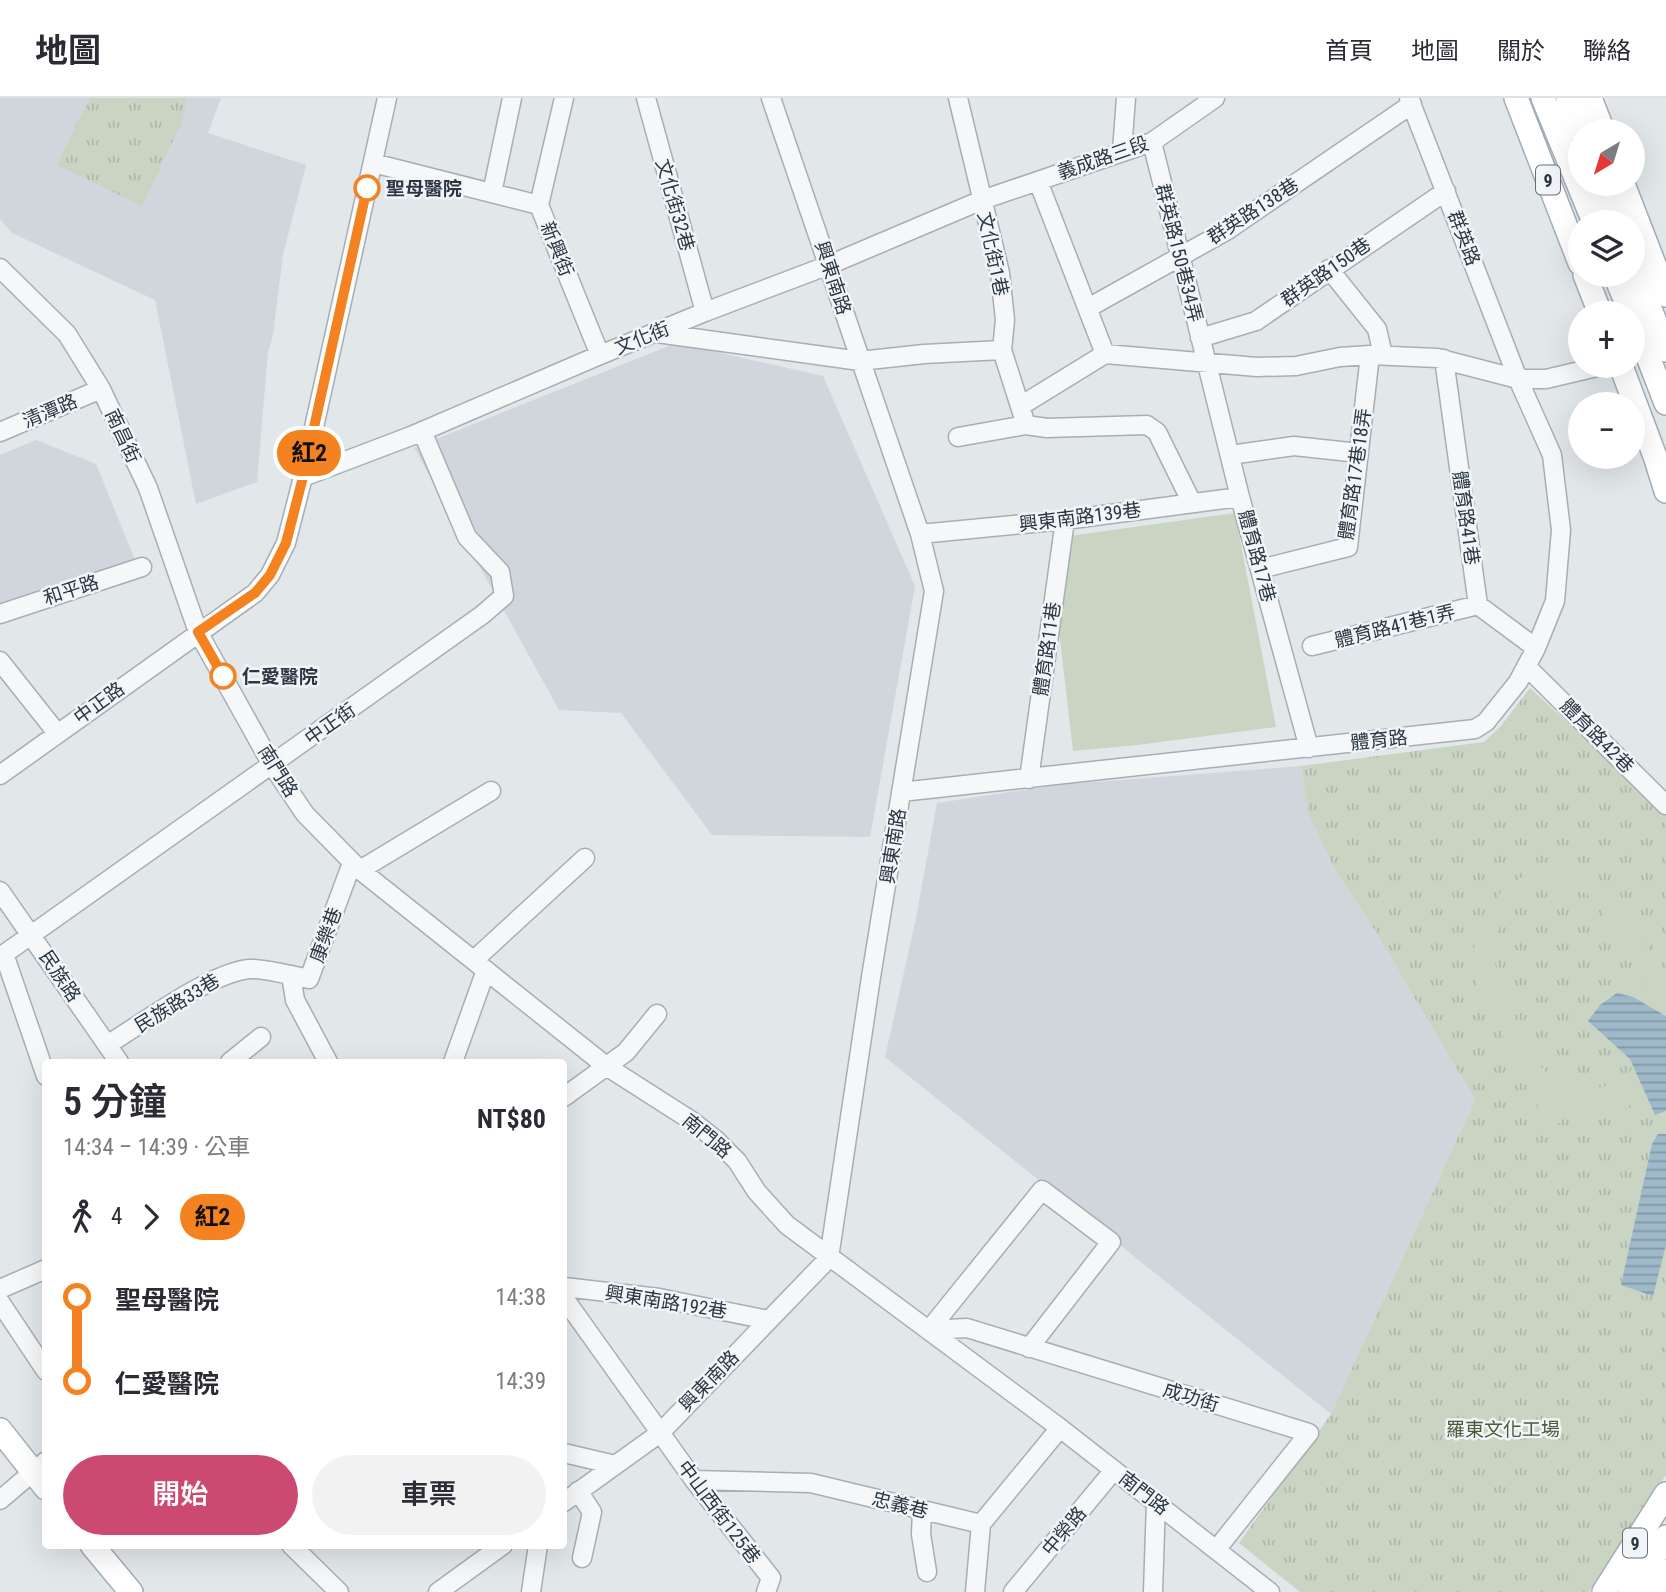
<!DOCTYPE html>
<html lang="zh-TW">
<meta charset="utf-8">
<style>
body{margin:0;font-family:"Roboto Condensed","Noto Sans TC",sans-serif;background:#f2f2f3;color:#2b2b33;height:100vh;display:flex;flex-direction:column;font-size:26px;white-space:nowrap}
*{box-sizing:border-box;margin:0}
p{font-size:23px;color:#7c7c81}
.icon{flex:none;width:38px;height:38px;fill:none;stroke:currentColor;stroke-width:2;stroke-linecap:round;stroke-linejoin:round}
.map{position:relative;flex:1;overflow:hidden}
.drawer{position:absolute;left:42px;top:961px;width:525px;height:490px;display:flex;flex-direction:column;background:#fff;border-radius:7px;box-shadow:0 7px 28px #0002}
.drawer>*{flex:none}
.badge{padding:0 14px;border-radius:23px;font-size:24px;line-height:46px}
.needle{width:46px;rotate:218deg}
.tools{position:absolute;left:1568px;top:21px;display:grid;gap:14px}
.tools a{display:grid;place-items:center;width:77px;height:77px;border-radius:50%;background:#fff;box-shadow:0 7px 28px #0002;font-size:35px}
.map>.badge{position:absolute;translate:-50% -50%;box-shadow:0 0 0 4px #fff}
.legs{display:flex;align-items:center;gap:10px;height:77px;padding:0 21px;font-size:23px}
.legs p{margin-inline-start:auto}
.summary{display:flex;align-items:center;justify-content:space-between;height:119px;padding:0 21px}
h1{font-size:38px;font-weight:600;line-height:52px}
.primary-button{display:flex;gap:14px;margin-top:auto;padding:14px 21px}
.primary-button a{flex:1;height:80px;border-radius:42px;background:#cc4a71;color:#fff;font-size:28px;font-weight:600;line-height:80px;text-align:center}
.primary-button a+a{background:#f2f2f3;color:#2b2b33}
ul{padding:0 21px;list-style:none}
li{display:flex;align-items:center;gap:24px;height:84px;font-size:26px}
li i{display:grid;place-items:center;width:10px;height:100%;margin:0 9px;background:currentColor}
li i::after{content:'';width:18px;height:18px;margin:-9px;border:5px solid;border-radius:50%;background:#fff}
li p{margin-inline-start:auto}
li:first-child i{background:linear-gradient(#0000 50%,currentColor 0)}
li:last-child i{background:linear-gradient(currentColor 50%,#0000 0)}
header{display:flex;align-items:center;gap:42px;box-sizing:border-box;height:98px;padding:0 35px;background:#fff;border-bottom:2px solid #e1e1e2}
header strong{font-size:33px}
nav{display:flex;gap:38px;margin-inline-start:auto;font-size:24px}
.map>svg:first-child{display:block}
.built{fill:#d0d6dc}
.grass{fill:url(#grass-tufts)}
.pitch{fill:#cad4c3;fill-rule:evenodd}
.water{fill:url(#water-rules)}
.lines{fill:none;stroke-linecap:round;stroke-linejoin:round}
.minor-casing{stroke:#a7aeb4;stroke-width:21}
.major-casing{stroke:#a2adb6;stroke-width:26}
.minor{stroke:#f5f7f8;stroke-width:18}
.major{stroke:#fff;stroke-width:23}
.line-1-casing{stroke:#fff;stroke-width:16}
.line-1{stroke:#f58220;stroke-width:10}
.stop-1-dot{fill:#fff;stroke:#f58220;stroke-width:3.5}
.labels{text-anchor:middle;dominant-baseline:central;stroke-width:5;stroke-linejoin:round;paint-order:stroke}
.shield{fill:#f2f5f8;stroke:#666f79;stroke-width:2}
.shield-label{font-size:18px;font-weight:bold;fill:#2a3642}
.street-label{font-size:19px;fill:#2a3642;stroke:#f2f5f8}
.stop-label{font-size:19px;font-weight:bold;fill:#2a3642;stroke:#f2f5f8;text-anchor:start}
.park-label{font-size:19px;fill:#455d38;stroke:#f2f5f8}
</style>
<header>
<strong>地圖</strong>
<nav><a>首頁</a><a>地圖</a><a>關於</a><a>聯絡</a></nav>
</header>
<div class="map">
<svg width="1666" height="1494" viewBox="0 0 1666 1494">
<defs>
<pattern id="grass-tufts" width="24" height="20" patternUnits="userSpaceOnUse" patternTransform="scale(1.75)"><rect width="24" height="20" fill="#cad4c3"/><path d="M3 7l-1-3M5 7V3M7 7l1-3M15 17l-1-3M17 17v-4M19 17l1-3" fill="none" stroke="#aeb7a9"/></pattern>
<pattern id="water-rules" width="6" height="5" patternUnits="userSpaceOnUse" patternTransform="scale(1.75)"><rect width="6" height="5" fill="#9eb9c9"/><path d="M0 2.5h6" fill="none" stroke="#8197a5"/></pattern>
</defs>
<rect width="100%" height="100%" fill="#e2e7ea"/>
<path class="built" d="M0,0H221L208,35L306,67L283,157L273,237L268,254L257,384L196,406L155,202L12,135L0,121Z
M676,245L823,278L915,488L870,739L712,737L621,615L559,612L414,350Z
M36,342L96,366L135,462L0,513V357Z
M1301,668L1308,715L1335,772L1371,826L1475,1002L1331,1316L885,959L915,825L937,705L1057,687Z"/>
<path class="grass" d="M90,0H187L181,26L142,108L57,67Z
M1530,590L1666,716V1377L1589,1494H1300L1239,1445L1331,1316L1475,1002L1371,826L1335,772L1308,715L1301,668L1484,644L1501,628Z"/>
<path class="pitch" d="M1235,415L1276,629L1137,647L1073,653L1059,533L1069,438Z
M1543,770L1577,773L1610,786L1646,844L1666,884V974L1654,992L1642,1001L1623,1011L1583,1010L1565,1019L1552,1032L1533,1017L1539,1011L1470,871L1478,830L1489,809L1505,789L1527,776ZM1563,788C1570,791 1581,793 1588,797C1602,806 1644,884 1649,902C1651,908 1651,917 1651,923C1651,940 1644,952 1635,967C1628,979 1610,989 1595,990C1539,993 1527,948 1510,905C1505,892 1498,879 1495,865C1489,838 1510,801 1537,793C1545,790 1554,790 1563,788Z"/>
<path class="water" d="M1617,895L1633,899L1666,918V1013L1655,1017L1630,961L1588,923L1600,907Z
M1658,1036H1666V1147L1653,1198L1621,1187L1652,1046Z"/>
<g class="lines">
<g class="minor-casing">
<path id="minor" d="M564,0L539,107L600,257
M646,0L705,214
M958,0L1000,175L1005,222L1002,252
M1152,44L1240,399L1309,650
M1122,53L1126,0
M373,65L539,107
M1038,83L1105,256
M492,95L512,0
M0,170L67,236L101,291L148,390L198,534L272,667L305,716L360,772L606,968L692,1023L716,1042L737,1063L757,1094L787,1127L1060,1330L1270,1494
M1329,171L1377,231L1383,257
M1088,210L1226,133L1412,6
M657,235L860,263L924,256L1002,252L1026,327L1047,330L1147,327L1157,334L1192,405
M1200,240L1256,223L1446,93
M1444,261L1478,507L1536,550
M1022,307L1105,256L1257,269L1296,268L1340,259L1370,257L1437,260L1518,281H1546L1601,268
M0,334L101,291
M958,339L1026,327
M1230,357L1294,348L1359,355
M303,379L411,338L600,257L705,214L829,167L982,102L1152,44L1215,0
M920,436L1065,422L1240,399
M1260,471L1348,449L1370,257
M0,516L142,469
M1312,548L1478,507
M0,563L57,635
M1527,569L1666,707
M0,677L255,495L270,477L286,445L303,379L387,0
M1029,681L1065,422
M901,694L1475,631L1486,624L1518,584L1536,550L1555,503L1561,432L1552,357L1518,281L1409,0
M360,772L491,693
M0,793L119,964
M4,856L46,978
M0,859L482,517L504,498L500,474L467,439L422,333
M474,862L585,760
M107,947C143,925 210,875 249,871C262,870 278,875 291,877
M230,964L261,939
M328,964L295,902L291,877L309,881L352,765
M453,964L486,872
M564,999L626,954L657,916
M564,1189L659,1200L768,1222
M0,1191L46,1171
M564,1200L694,1382L771,1480L766,1494
M0,1204L46,1273
M929,1232L967,1230L1309,1335L1216,1452
M929,1232L1042,1092L1111,1144L1029,1250
M564,1355L615,1367
M694,1382L811,1385L981,1426L1060,1330
M578,1393L592,1414L582,1460
M0,1402L46,1363
M564,1404L660,1335L829,1160L871,879L934,493L920,436L771,0
M922,1412L921,1436L927,1474
M291,1447L339,1494
M438,1494L503,1447
M531,1494L538,1447
M975,1494L981,1426
M1013,1494L1114,1372
M1153,1494L1156,1403"/>
</g>
<g class="major-casing">
<path id="major" d="M1516,0L1580,165
M1543,0L1594,124
M1568,0L1581,33
M1590,0L1603,33
M1601,86L1616,124
M1623,86L1666,197
M1633,167L1666,252
M1585,177L1600,215
M1615,177L1631,215
M1633,220L1666,305
M1621,268L1656,361L1666,393
M0,1332L46,1390
M92,1447L131,1494
M1604,1494L1666,1396
M1630,1494L1666,1439
M1652,1494L1666,1473"/>
</g>
<use href="#minor" class="minor"/>
<use href="#major" class="major"/>
</g>
<g class="lines">
<g class="line-1-casing">
<path id="line-1" d="M223,578L198,534L255,495L270,477L286,445L303,379L367,90"/>
</g>
<use href="#line-1" class="line-1"/>
</g>
<g class="stop-1-dot">
<circle cx="367" cy="90" r="12"/>
<circle cx="223" cy="578" r="12"/>
</g>
<g class="labels">
<g class="shield">
<rect x="1536" y="67.5" width="24" height="29" rx="5"/>
<rect x="1623" y="1430.5" width="24" height="29" rx="5"/>
</g>
<g class="shield-label">
<text x="1548" y="82">9</text>
<text x="1635" y="1445">9</text>
</g>
<g class="street-label">
<text transform="translate(1103 60) rotate(-19)">義成路三段</text>
<text transform="translate(675 107) rotate(74)">文化街32巷</text>
<text transform="translate(1253 113) rotate(-33)">群英路138巷</text>
<text transform="translate(1464 140) rotate(69)">群英路</text>
<text transform="translate(557 151) rotate(68)">新興街</text>
<text transform="translate(1179 155) rotate(76)">群英路150巷34弄</text>
<text transform="translate(993 156) rotate(78)">文化街1巷</text>
<text transform="translate(1326 174) rotate(-35)">群英路150巷</text>
<text transform="translate(833 180) rotate(72)">興東南路</text>
<text transform="translate(642 240) rotate(-22)">文化街</text>
<text transform="translate(50 313) rotate(-23)">清潭路</text>
<text transform="translate(123 338) rotate(65)">南昌街</text>
<text transform="translate(1355 376) rotate(-82)">體育路17巷18弄</text>
<text transform="translate(1080 419) rotate(-7)">興東南路139巷</text>
<text transform="translate(1466 420) rotate(82)">體育路41巷</text>
<text transform="translate(1257 458) rotate(75)">體育路17巷</text>
<text transform="translate(71 492) rotate(-18)">和平路</text>
<text transform="translate(1395 528) rotate(-14)">體育路41巷1弄</text>
<text transform="translate(1047 551) rotate(-82)">體育路11巷</text>
<text transform="translate(99 605) rotate(-36)">中正路</text>
<text transform="translate(330 626) rotate(-35)">中正街</text>
<text transform="translate(1597 638) rotate(45)">體育路42巷</text>
<text transform="translate(1379 642) rotate(-6)">體育路</text>
<text transform="translate(278 673) rotate(58)">南門路</text>
<text transform="translate(893 748) rotate(-81)">興東南路</text>
<text transform="translate(326 837) rotate(-70)">康樂巷</text>
<text transform="translate(60 878) rotate(56)">民族路</text>
<text transform="translate(177 905) rotate(-31)">民族路33巷</text>
<text transform="translate(707 1038) rotate(40)">南門路</text>
<text transform="translate(666 1204) rotate(9)">興東南路192巷</text>
<text transform="translate(709 1283) rotate(-46)">興東南路</text>
<text transform="translate(1191 1299) rotate(17)">成功街</text>
<text transform="translate(1144 1395) rotate(38)">南門路</text>
<text transform="translate(900 1407) rotate(14)">忠義巷</text>
<text transform="translate(719 1414) rotate(53)">中山西街125巷</text>
<text transform="translate(1064 1433) rotate(-50)">中榮路</text>
</g>
<g class="stop-label">
<text x="386" y="90">聖母醫院</text>
<text x="242" y="578">仁愛醫院</text>
</g>
<g class="park-label">
<text x="1503" y="1331">羅東文化工場</text>
</g>
</g>
</svg>
<div class="tools">
<a><svg class="needle" viewBox="-14 -14 28 28"><path d="M0-13l5 13h-10z" fill="#e53935"/><path d="M0 13l5-13h-10z" fill="#7c7c81"/></svg></a>
<a><svg class="icon" aria-label="layers" viewBox="0 0 24 24"><path d="M12 4l9 5-9 5-9-5zM3 14l9 5 9-5"/></svg></a>
<a>+</a>
<a>−</a>
</div>
<b class="badge" style="left:309px;top:355px;background:#f58220;color:#111">紅2</b>
<section class="drawer">
<div class="summary"><div><h1>5 分鐘</h1><p>14:34 – 14:39 · 公車</p></div><b>NT$80</b></div>
<div class="legs"><svg class="icon" aria-label="walk" viewBox="0 0 24 24"><circle cx="13" cy="4" r="2"/><path d="M13 8l-2 6 4 7M11 14l-3 7M7 12l3-4h3l4 4"/></svg>4<svg class="icon" aria-label="forward" viewBox="0 0 24 24"><path d="M9 5l7 7-7 7"/></svg><b class="badge" style="background:#f58220;color:#111">紅2</b></div>
<ul>
<li><i style="color:#f58220"></i><b>聖母醫院</b><p>14:38</p></li>
<li><i style="color:#f58220"></i><b>仁愛醫院</b><p>14:39</p></li>
</ul>
<div class="primary-button"><a>開始</a><a>車票</a></div>
</section>
</div>
